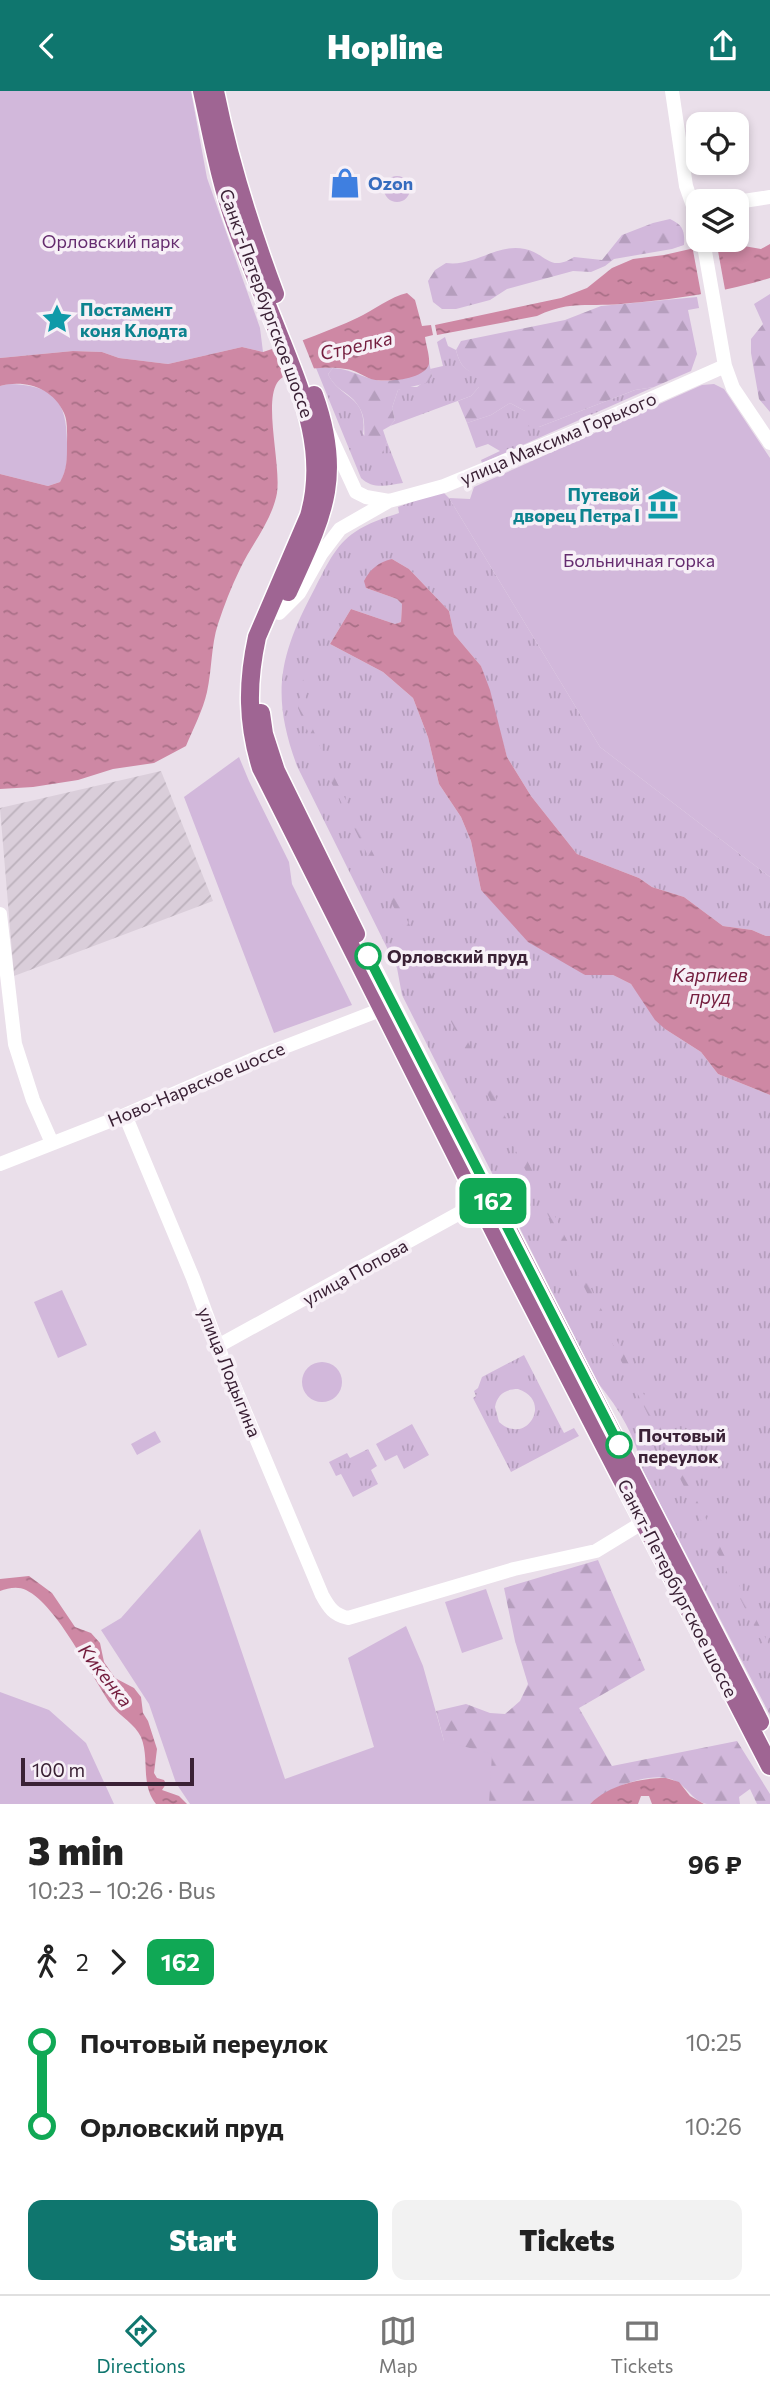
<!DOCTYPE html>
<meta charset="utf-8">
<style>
body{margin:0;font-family:Commissioner,sans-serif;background:#f2f2f2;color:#222;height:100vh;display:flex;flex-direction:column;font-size:26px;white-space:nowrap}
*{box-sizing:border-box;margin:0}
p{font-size:23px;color:#767676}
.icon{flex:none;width:38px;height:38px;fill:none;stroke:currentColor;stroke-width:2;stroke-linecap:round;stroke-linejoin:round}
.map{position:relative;height:1713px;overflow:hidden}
.panel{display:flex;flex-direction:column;background:#fff;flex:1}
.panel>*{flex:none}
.badge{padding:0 14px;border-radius:10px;font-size:24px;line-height:46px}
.controls{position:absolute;left:686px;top:21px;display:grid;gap:14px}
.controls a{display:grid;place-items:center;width:63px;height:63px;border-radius:14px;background:#fff;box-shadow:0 4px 10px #0003;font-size:35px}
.scale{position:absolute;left:21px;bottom:18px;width:173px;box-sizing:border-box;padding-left:7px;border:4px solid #3a2135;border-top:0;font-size:19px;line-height:24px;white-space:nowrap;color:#3a2135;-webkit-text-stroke:5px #f7f0f7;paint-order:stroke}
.map>.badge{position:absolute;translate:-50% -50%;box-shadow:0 0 0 4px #fff}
.legs{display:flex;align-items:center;gap:10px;height:77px;padding:0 28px;font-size:23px}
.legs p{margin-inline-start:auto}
.head{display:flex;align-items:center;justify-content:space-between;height:119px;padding:0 28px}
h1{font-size:38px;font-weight:800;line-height:52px}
.button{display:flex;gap:14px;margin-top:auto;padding:14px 28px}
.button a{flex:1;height:80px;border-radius:14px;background:#0f766e;color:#fff;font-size:28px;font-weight:800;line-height:80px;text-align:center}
.button a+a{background:#f2f2f2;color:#222}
ul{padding:0 28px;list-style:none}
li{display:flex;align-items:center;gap:24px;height:84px;font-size:26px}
li i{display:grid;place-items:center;width:10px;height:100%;margin:0 9px;background:currentColor}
li i::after{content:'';width:18px;height:18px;margin:-9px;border:5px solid;border-radius:50%;background:#fff}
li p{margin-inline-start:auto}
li:first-child i{background:linear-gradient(#0000 50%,currentColor 0)}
li:last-child i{background:linear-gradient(currentColor 50%,#0000 0)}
header{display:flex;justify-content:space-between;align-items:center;height:91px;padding:0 28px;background:#0f766e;color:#fff;font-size:32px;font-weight:800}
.tab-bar{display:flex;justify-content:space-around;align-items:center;height:98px;border-top:2px solid #e0e0e0;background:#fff;font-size:19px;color:#767676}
.tab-bar a{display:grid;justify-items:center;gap:4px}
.tab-bar .active{color:#0f766e}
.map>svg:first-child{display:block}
.industrial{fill:url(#industrial-furrows)}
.grass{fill:url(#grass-tufts);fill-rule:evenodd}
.forest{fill:url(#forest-firs)}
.green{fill:#d2b8db}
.water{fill:url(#water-ripples)}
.pier{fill:#eadfea}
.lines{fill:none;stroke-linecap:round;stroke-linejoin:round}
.major-casing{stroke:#fff;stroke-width:21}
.minor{stroke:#fff;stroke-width:14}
.major{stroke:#9f6593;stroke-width:18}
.line-1-casing{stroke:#fff;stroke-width:16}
.line-1{stroke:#10a855;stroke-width:10}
.stop-1-dot{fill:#fff;stroke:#10a855;stroke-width:3.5}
.labels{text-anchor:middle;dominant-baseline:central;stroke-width:7;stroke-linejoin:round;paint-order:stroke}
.shop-label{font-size:18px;font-weight:bold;fill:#366cbe;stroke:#f7f0f7;text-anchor:start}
.park-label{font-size:18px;fill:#652c6f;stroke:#f7f0f7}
.street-label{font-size:18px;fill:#3a2135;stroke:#f7f0f7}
.culture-label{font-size:18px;font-weight:bold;fill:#0d838f;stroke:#f7f0f7;text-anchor:start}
.stop-label{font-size:18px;font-weight:bold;fill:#3a2135;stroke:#f7f0f7;text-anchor:start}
.water-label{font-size:19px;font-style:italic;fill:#741d3e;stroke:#f7f0f7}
</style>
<header><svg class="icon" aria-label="back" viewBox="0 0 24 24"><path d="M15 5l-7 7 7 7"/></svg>Hopline<svg class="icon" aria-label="share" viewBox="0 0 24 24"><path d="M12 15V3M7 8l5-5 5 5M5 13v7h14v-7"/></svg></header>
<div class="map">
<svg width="770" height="1713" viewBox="0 0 770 1713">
<defs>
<pattern id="industrial-furrows" width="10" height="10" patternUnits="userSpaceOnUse" patternTransform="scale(1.75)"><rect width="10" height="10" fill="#daceda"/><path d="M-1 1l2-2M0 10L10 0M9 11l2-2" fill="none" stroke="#bcb1bc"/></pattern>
<pattern id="grass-tufts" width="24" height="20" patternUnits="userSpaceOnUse" patternTransform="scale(1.75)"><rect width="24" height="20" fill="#d2b8db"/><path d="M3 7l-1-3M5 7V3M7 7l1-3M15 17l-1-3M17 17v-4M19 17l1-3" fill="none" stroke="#b59ebd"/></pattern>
<pattern id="forest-firs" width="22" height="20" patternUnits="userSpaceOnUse" patternTransform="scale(1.75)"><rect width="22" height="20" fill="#d2b8db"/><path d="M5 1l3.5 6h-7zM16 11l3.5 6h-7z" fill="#b59ebd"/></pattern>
<pattern id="water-ripples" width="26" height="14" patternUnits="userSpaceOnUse" patternTransform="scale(1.75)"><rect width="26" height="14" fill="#ce88a4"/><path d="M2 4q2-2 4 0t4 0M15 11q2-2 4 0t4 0" fill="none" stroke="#a86f86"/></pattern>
</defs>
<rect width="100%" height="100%" fill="#eadfea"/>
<path class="industrial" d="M161,680L213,810L14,885L0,717Z"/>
<path class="grass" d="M445,246L448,255L456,259C460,274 464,279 479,284V296L471,305L390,335L395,329L392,317L398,299L405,296H417L432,285L430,278L443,275L437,251Z
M316,277H333L328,283C340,309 368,303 363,343L381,362L387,351L403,392C389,394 373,399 361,387Z
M654,296L482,372L481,369L500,360L488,353L476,357L467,332L491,324L510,312L525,320L539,336L635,299Z
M442,400L449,407L600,656L770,786V845H766L752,839L723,835L684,806L652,796L639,787L577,763L531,705L507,666L481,575L454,543L449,520L409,478L392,468L366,497L397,508L402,513L401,531L395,533L351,518L330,553L383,581L413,607L428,646L439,693L461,726L471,750L481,799L585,884H613L631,893L665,938L701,961L718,983L770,1004V1624L643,1380C636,1346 620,1319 598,1292L402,904L397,877L297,675C270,602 280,563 315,497C326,476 335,454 355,441C368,432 384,427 399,422L398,416Z
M524,1264L564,1342L574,1337L579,1345L511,1381L473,1307L476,1305L474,1300L478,1297L482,1286ZM518,1298C554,1310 526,1356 499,1331L495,1316C497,1304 505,1298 518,1298Z
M412,1333L429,1364L404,1378L397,1364L385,1370L376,1353Z
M368,1358L377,1375L371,1379L378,1393L353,1406L341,1383L336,1385L329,1371L347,1362L350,1367Z"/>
<path class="forest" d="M670,128C683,134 685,140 684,154L672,158L614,168L605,175L591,181L573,180L507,198L490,209L456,218H442L433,211L428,190L435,179L446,172C475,176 496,152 525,158C546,162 549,182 574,166L602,169L622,144L653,132Z
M770,203V321L759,308L751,262V248L763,233L754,213Z
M697,206L699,217L688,219L697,263L691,280L654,296L635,299L539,336L526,335L525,320L510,312L491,324L467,332L458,310L471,305L479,296V285C464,279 460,274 456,259L461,250L565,229L601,215Z
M429,271L432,285L427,292L398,299L392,317L395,329L390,335L383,339L387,351L382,362L372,361L365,355C363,342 367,328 359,316C350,300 336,301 328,283L333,277C348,278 358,284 372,288C392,294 410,284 428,276Z
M310,582L304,616L325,668L431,876L429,880L436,894L441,897L770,1556V1567L320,669L298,617L304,583Z
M598,1469L645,1579L579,1617L612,1675L737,1650L770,1703V1713H757L750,1698L739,1706L740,1713C730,1713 717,1713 707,1713C694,1711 688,1697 677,1691C657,1677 606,1697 590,1713H450L444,1650L436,1620L466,1613L490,1622L505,1623L520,1610L528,1593L515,1550L504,1497Z"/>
<path class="green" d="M0,0H191L207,87L260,237L263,261L242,256L168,273L119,267L102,261L73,260L0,267Z
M384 98a13 13 0 1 1 26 0a13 13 0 1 1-26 0Z
M8,293C53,294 67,308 67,353C67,368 68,378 60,391L48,395L0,383V295Z
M714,293L724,298L770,367V786L600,656L449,407L470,408L474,396L702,294Z
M239,666L249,690L289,771L292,793L352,914L274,942L184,706Z
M62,1199L87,1254L58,1267L34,1211Z
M302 1291a20 20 0 1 1 40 0a20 20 0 1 1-40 0Z
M155,1340L161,1351L137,1364L131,1353Z
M200,1438L285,1688L374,1656L348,1567L406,1535L423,1575L444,1650L492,1663L489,1713H190L176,1692L149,1613L101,1539L121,1527Z
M486,1498L503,1548L462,1562L445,1511Z
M0,1601L49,1619L86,1652L114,1713H0Z"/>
<path class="water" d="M721,151L761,158L770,153V187C717,203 675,208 621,213C588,216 569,209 537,225L437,244L435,234L561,207L587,197L612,177L633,168L664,164Z
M407,202L415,209L422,235L431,234L433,244L425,246C426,254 430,265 429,273C425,289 384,292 371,288C363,285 355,279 346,278C329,275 287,276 277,292C264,314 281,373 277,402C272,430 251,454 240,478C231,496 224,515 218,533C211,554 212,579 207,601C203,619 193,638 186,655L154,672L113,678L78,689L33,696L0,698V383L48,395L60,391C67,379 67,368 67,354C67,345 68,330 64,322C53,297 25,288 0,295V267L73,260L102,261L119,267L168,273L242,256L263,261L272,258L273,261C301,249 330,240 357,227C373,220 391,205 407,202Z
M392,468L409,478L449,520L454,543L481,575L490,599L507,666L531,705L577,763L639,787L652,796L684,806L723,835L752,839L766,845H770V1004L718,983L701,961L665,938L655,929L631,893L613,884H585L528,851L481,799L471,750L461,726L439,693L428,646L413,607L383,581L330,553L351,518L395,533L401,531L402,513L397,508L366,497L364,490C370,478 379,471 392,468Z
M29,1485L52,1502L75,1536L91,1542L100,1552L104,1571L115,1587L134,1597L141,1606L143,1622L148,1630L157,1658L154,1682L157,1687L164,1689L166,1693L162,1699L179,1705L187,1713H156C140,1693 150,1668 141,1646C135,1633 121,1626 112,1615C91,1585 58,1515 26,1499C18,1495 8,1497 0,1500V1488Z
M666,1687L679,1691L690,1705L704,1713H652L649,1705H641L638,1713H590C609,1694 640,1687 666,1687Z"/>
<path class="pier" d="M716,149L726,204L702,208L692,154Z
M301,245L315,280L287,287L275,256Z"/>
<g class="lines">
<g class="major-casing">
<path id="major" d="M202,0C212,45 220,91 236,135C250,173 266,211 281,249C304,307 327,363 309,425L257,546C247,592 247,632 261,677L514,1180L770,1675
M215,0C229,70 250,136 275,203
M288,501C322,426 344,388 314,304
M261,622L264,643L276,680L356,843
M484,1092L760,1631"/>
</g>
<path class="minor" d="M672,0L686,95L698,129
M737,111L770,106
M703,149L725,275L733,297L770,352
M327,338L356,401L366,406L389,410L444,395L594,333L725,275
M279,522L299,502L321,463L340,438L389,410
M0,823L15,953L33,1009L52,1052
M125,1024L193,1187L222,1266L322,1504C329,1517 334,1524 348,1527L514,1478L596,1460L650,1427
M0,1073L125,1024L261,965L393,914
M218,1255L487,1107"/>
<use href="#major" class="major"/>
</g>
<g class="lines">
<g class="line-1-casing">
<path id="line-1" d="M368,865L619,1354"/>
</g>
<use href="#line-1" class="line-1"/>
</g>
<defs>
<g id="shop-bare" transform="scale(2.415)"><path d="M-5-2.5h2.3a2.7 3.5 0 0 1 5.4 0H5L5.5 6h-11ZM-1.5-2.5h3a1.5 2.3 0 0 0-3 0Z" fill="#3f7fe0" stroke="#f7f0f7" stroke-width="2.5" paint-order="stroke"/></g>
<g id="sight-bare" transform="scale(2.415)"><path d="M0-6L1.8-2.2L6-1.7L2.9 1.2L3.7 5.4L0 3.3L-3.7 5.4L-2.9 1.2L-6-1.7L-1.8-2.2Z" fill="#0f9aa8" stroke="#f7f0f7" stroke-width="2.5" paint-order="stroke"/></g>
<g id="museum-bare" transform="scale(2.415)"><path d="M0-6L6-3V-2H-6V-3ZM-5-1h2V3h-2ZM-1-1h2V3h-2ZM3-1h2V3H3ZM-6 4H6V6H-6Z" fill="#0f9aa8" stroke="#f7f0f7" stroke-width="2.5" paint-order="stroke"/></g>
</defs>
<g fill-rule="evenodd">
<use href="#shop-bare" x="345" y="92"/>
<use href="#sight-bare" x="57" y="228"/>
<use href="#museum-bare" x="663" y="413"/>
</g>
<g class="stop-1-dot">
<circle cx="368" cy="865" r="12"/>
<circle cx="619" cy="1354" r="12"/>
</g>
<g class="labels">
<g class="shop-label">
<text x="368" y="92">Ozon</text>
</g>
<g class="park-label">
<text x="111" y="150">Орловский парк</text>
<text x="639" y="469">Больничная горка</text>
</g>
<g class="street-label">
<text transform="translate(267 212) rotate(70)">Санкт-Петербургское шоссе</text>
<text transform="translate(558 347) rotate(-23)">улица Максима Горького</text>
<text transform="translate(196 993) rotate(-23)">Ново-Нарвское шоссе</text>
<text transform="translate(355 1181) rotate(-29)">улица Попова</text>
<text transform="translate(230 1281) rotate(68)">улица Лодыгина</text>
<text transform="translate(678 1497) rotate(63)">Санкт-Петербургское шоссе</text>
</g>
<g class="culture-label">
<text x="80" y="218">Постамент<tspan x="80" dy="21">коня Клодта</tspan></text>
<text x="640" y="403" text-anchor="end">Путевой<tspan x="640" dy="21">дворец Петра I</tspan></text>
</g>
<g class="stop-label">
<text x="387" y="865">Орловский пруд</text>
<text x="638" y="1344">Почтовый<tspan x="638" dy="21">переулок</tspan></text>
</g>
<g class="water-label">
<text transform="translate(356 254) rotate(-13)">Стрелка</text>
<text x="710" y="883">Карпиев<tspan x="710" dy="22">пруд</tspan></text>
<text transform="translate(106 1584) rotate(52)">Кикенка</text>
</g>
</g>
</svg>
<div class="controls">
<a><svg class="icon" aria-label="locate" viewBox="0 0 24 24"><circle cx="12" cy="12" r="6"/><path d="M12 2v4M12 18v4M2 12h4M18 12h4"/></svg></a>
<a><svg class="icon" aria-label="layers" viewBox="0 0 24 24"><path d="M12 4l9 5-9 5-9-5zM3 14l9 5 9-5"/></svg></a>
</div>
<div class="scale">100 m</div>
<b class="badge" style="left:493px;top:1110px;background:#10a855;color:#fff">162</b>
</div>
<section class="panel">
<div class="head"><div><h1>3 min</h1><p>10:23 – 10:26 · Bus</p></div><b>96 ₽</b></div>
<div class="legs"><svg class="icon" aria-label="walk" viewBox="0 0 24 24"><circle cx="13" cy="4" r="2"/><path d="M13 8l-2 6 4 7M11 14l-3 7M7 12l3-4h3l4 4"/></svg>2<svg class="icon" aria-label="forward" viewBox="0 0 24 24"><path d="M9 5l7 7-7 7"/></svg><b class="badge" style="background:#10a855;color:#fff">162</b></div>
<ul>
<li><i style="color:#10a855"></i><b>Почтовый переулок</b><p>10:25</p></li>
<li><i style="color:#10a855"></i><b>Орловский пруд</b><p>10:26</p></li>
</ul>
<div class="button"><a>Start</a><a>Tickets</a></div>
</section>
<nav class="tab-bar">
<a class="active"><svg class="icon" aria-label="directions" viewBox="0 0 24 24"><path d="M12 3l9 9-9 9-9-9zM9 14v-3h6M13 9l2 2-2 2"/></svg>Directions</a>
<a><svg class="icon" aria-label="map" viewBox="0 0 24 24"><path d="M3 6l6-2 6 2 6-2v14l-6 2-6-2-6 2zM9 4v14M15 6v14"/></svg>Map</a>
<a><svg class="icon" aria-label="tickets" viewBox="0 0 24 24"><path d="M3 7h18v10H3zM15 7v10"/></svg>Tickets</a>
</nav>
